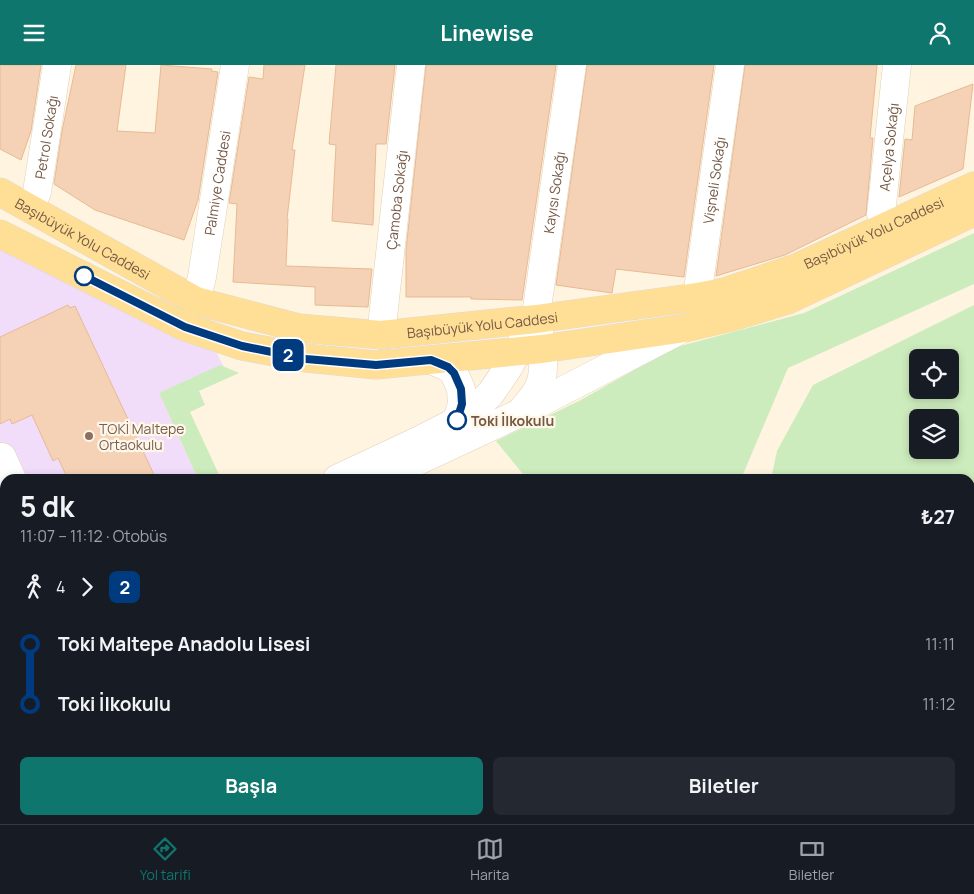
<!DOCTYPE html>
<html lang="tr">
<meta charset="utf-8">
<style>
body{margin:0;font-family:Manrope,sans-serif;background:#242831;color:#f1f3f6;height:100vh;display:flex;flex-direction:column;font-size:19px;white-space:nowrap}
*{box-sizing:border-box;margin:0}
p{font-size:16px;color:#9ea1a6}
.icon{flex:none;width:28px;height:28px;fill:none;stroke:currentColor;stroke-width:2;stroke-linecap:round;stroke-linejoin:round}
.map{position:relative;flex:1;overflow:hidden}
.details{position:absolute;left:0px;top:409px;width:975px;height:351px;display:flex;flex-direction:column;background:#171b24;border-radius:15px 15px 0 0;box-shadow:0 2px 8px #0003}
.details>*{flex:none}
.badge{padding:0 10px;border-radius:8px;font-size:18px;line-height:32px}
.fabs{position:absolute;left:909px;top:284px;display:grid;gap:10px}
.fabs a{display:grid;place-items:center;width:50px;height:50px;border-radius:8px;background:#171b24;box-shadow:0 2px 8px #0003;font-size:25px}
.map>.badge{position:absolute;translate:-50% -50%;box-shadow:0 0 0 2px #fff}
.legs{display:flex;align-items:center;gap:8px;height:55px;padding:0 20px;font-size:16px}
.legs p{margin-inline-start:auto}
.head{display:flex;align-items:center;justify-content:space-between;height:85px;padding:0 20px}
h1{font-size:28px;font-weight:700;line-height:38px}
.primary-button{display:flex;gap:10px;margin-top:auto;padding:10px 20px}
.primary-button a{flex:1;height:58px;border-radius:8px;background:#0f766e;color:#fff;font-size:20px;font-weight:700;line-height:58px;text-align:center}
.primary-button a+a{background:#242831;color:#f1f3f6}
ul{padding:0 20px;list-style:none}
li{display:flex;align-items:center;gap:18px;height:60px;font-size:19px}
li i{display:grid;place-items:center;width:8px;height:100%;margin:0 6px;background:currentColor}
li i::after{content:'';width:12px;height:12px;margin:-6px;border:4px solid;border-radius:50%;background:#171b24}
li p{margin-inline-start:auto}
li:first-child i{background:linear-gradient(#0000 50%,currentColor 0)}
li:last-child i{background:linear-gradient(currentColor 50%,#0000 0)}
header{display:flex;justify-content:space-between;align-items:center;height:65px;padding:0 20px;background:#0f766e;color:#fff;font-size:22px;font-weight:700}
.tabs{display:flex;justify-content:space-around;align-items:center;height:70px;border-top:1px solid #363941;background:#171b24;font-size:14px;color:#9ea1a6}
.tabs a{display:grid;justify-items:center;gap:2px}
.tabs .active{color:#0f766e}
.map>svg:first-child{display:block}
.education{fill:#f1dcfa}
.green{fill:#cdecbd;fill-rule:evenodd}
.building{fill:#f5d2b5;stroke:#e8ba94}
.lines{fill:none;stroke-linecap:round;stroke-linejoin:round}
.minor-casing{stroke:#e2d0bb;stroke-width:29}
.major-casing{stroke:#e1dad6;stroke-width:29}
.minor{stroke:#fff;stroke-width:28}
.major{stroke:#ffde95;stroke-width:28}
.line-1-casing{stroke:#fff;stroke-width:11}
.line-1{stroke:#003b80;stroke-width:8}
.stop-1-dot{fill:#fff;stroke:#003b80;stroke-width:2.5}
.education-dot{fill:#8d6e63;stroke:#fff7e7;stroke-width:2}
.labels{text-anchor:middle;dominant-baseline:central;stroke-width:4.5;stroke-linejoin:round;paint-order:stroke}
.street-label{font-size:14px;fill:#755945;stroke:#fff7e7}
.stop-label{font-size:14px;font-weight:bold;fill:#755945;stroke:#fff7e7;text-anchor:start}
.education-label{font-size:14px;fill:#785e54;stroke:#fff7e7;text-anchor:start}
</style>
<header><svg class="icon" aria-label="menu" viewBox="0 0 24 24"><path d="M4 6h16M4 12h16M4 18h16"/></svg>Linewise<svg class="icon" aria-label="person" viewBox="0 0 24 24"><circle cx="12" cy="8" r="4"/><path d="M4 21q1-7 8-7t8 7"/></svg></header>
<div class="map">
<svg width="974" height="759" viewBox="0 0 974 759">
<rect width="100%" height="100%" fill="#fef4df"/>
<path class="education" d="M0,176L215,285L224,302L159,328L198,414H5V539L0,541Z"/>
<path class="green" d="M974,168V219L788,303L741,414H527L496,376L579,336L673,283L804,248Z
M974,240V759H243L247,755H970V414H771L777,386L813,320ZM950,292V325H918V292ZM950,352V385H918V352Z
M220,300L239,308L199,326L205,340L190,347L221,414H198L159,328Z
M0,673L5,678V755H48L59,759H0Z"/>
<path class="building" d="M0,0H41L31,66L21,95L0,84Z
M76,0H126L117,66L155,68L161,0L212,4L211,6L218,7L198,135L184,175L95,145L54,119L62,66Z
M264,0H305L292,85H295L287,154H288L286,201L372,204L368,242L315,240V222L233,217L237,139L229,138L249,12L263,14Z
M336,0H395L386,79H376L373,160L332,156L336,80L329,79Z
M426,0H556L522,235L471,234V232H406V185Z
M587,0H714L684,212L616,204L612,228L556,220Z
M745,0H877L870,73H873L866,150L785,190L716,211Z
M973,19L963,104L899,132L905,74L912,75L915,41Z
M68,240L70,243L75,241L156,414H68L58,393L53,396L32,350L12,359L10,354L0,359V272Z"/>
<g class="lines">
<g class="minor-casing">
<g id="minor">
<path id="s1" d="M30,144L37,127L57,0"/>
<path id="s2" d="M885,162L881,149L897,0"/>
<path id="s3" d="M697,232L730,0"/>
<path id="s4" d="M196,236L202,212L235,0"/>
<path id="s5" d="M381,270L411,0"/>
<path d="M431,295L448,302L454,308L461,324L462,339L457,355"/>
<path id="s6" d="M520,348C526,340 535,331 539,322C550,296 535,269 537,243L572,0"/>
<path d="M2,392L12,414"/>
<path d="M337,414L416,377L469,350L491,328L508,303L527,268"/>
<path d="M379,414L520,348L680,265"/>
<path d="M0,570L5,568"/>
<path d="M0,596L5,593"/>
</g>
</g>
<g class="major-casing">
<g id="major">
<path id="s7" d="M0,127L196,236L299,263L381,270L536,254L697,232L724,227L796,203L974,121"/>
<path d="M0,169L185,262L242,281L306,293L376,300L542,284L685,263L732,252L788,235L974,147"/>
</g>
</g>
<use href="#minor" class="minor"/>
<use href="#major" class="major"/>
</g>
<g class="lines">
<g class="line-1-casing">
<path id="line-1" d="M84,211L185,262L242,281L306,294L376,300L431,295L448,302L454,308L461,324L462,339L457,355"/>
</g>
<use href="#line-1" class="line-1"/>
</g>
<g class="stop-1-dot">
<circle cx="84" cy="211" r="9"/>
<circle cx="457" cy="355" r="9"/>
</g>
<circle class="education-dot" cx="89" cy="371" r="5"/>
<g class="labels">
<g class="street-label">
<text stroke="none"><textPath href="#s1" startOffset="74">Petrol Sokağı</textPath></text>
<text stroke="none"><textPath href="#s2" startOffset="81">Açelya Sokağı</textPath></text>
<text stroke="none"><textPath href="#s3" startOffset="118">Vişneli Sokağı</textPath></text>
<text stroke="none"><textPath href="#s4" startOffset="120">Palmiye Caddesi</textPath></text>
<text stroke="none"><textPath href="#s6" startOffset="229">Kayısı Sokağı</textPath></text>
<text stroke="none"><textPath href="#s5" startOffset="136">Çamoba Sokağı</textPath></text>
<text stroke="none"><textPath href="#s7" startOffset="920">Başıbüyük Yolu Caddesi</textPath></text>
<text stroke="none"><textPath href="#s7" startOffset="95">Başıbüyük Yolu Caddesi</textPath></text>
<text stroke="none"><textPath href="#s7" startOffset="515">Başıbüyük Yolu Caddesi</textPath></text>
</g>
<g class="stop-label">
<text x="471" y="355">Toki İlkokulu</text>
</g>
<g class="education-label">
<text x="99" y="363">TOKİ Maltepe<tspan x="99" dy="16">Ortaokulu</tspan></text>
</g>
</g>
</svg>
<div class="fabs">
<a><svg class="icon" aria-label="locate" viewBox="0 0 24 24"><circle cx="12" cy="12" r="6"/><path d="M12 2v4M12 18v4M2 12h4M18 12h4"/></svg></a>
<a><svg class="icon" aria-label="layers" viewBox="0 0 24 24"><path d="M12 4l9 5-9 5-9-5zM3 14l9 5 9-5"/></svg></a>
</div>
<b class="badge" style="left:288px;top:290px;background:#003b80;color:#fff">2</b>
<section class="details">
<div class="head"><div><h1>5 dk</h1><p>11:07 – 11:12 · Otobüs</p></div><b>₺27</b></div>
<div class="legs"><svg class="icon" aria-label="walk" viewBox="0 0 24 24"><circle cx="13" cy="4" r="2"/><path d="M13 8l-2 6 4 7M11 14l-3 7M7 12l3-4h3l4 4"/></svg>4<svg class="icon" aria-label="forward" viewBox="0 0 24 24"><path d="M9 5l7 7-7 7"/></svg><b class="badge" style="background:#003b80;color:#fff">2</b></div>
<ul>
<li><i style="color:#003b80"></i><b>Toki Maltepe Anadolu Lisesi</b><p>11:11</p></li>
<li><i style="color:#003b80"></i><b>Toki İlkokulu</b><p>11:12</p></li>
</ul>
<div class="primary-button"><a>Başla</a><a>Biletler</a></div>
</section>
</div>
<nav class="tabs">
<a class="active"><svg class="icon" aria-label="directions" viewBox="0 0 24 24"><path d="M12 3l9 9-9 9-9-9zM9 14v-3h6M13 9l2 2-2 2"/></svg>Yol tarifi</a>
<a><svg class="icon" aria-label="map" viewBox="0 0 24 24"><path d="M3 6l6-2 6 2 6-2v14l-6 2-6-2-6 2zM9 4v14M15 6v14"/></svg>Harita</a>
<a><svg class="icon" aria-label="tickets" viewBox="0 0 24 24"><path d="M3 7h18v10H3zM15 7v10"/></svg>Biletler</a>
</nav>
